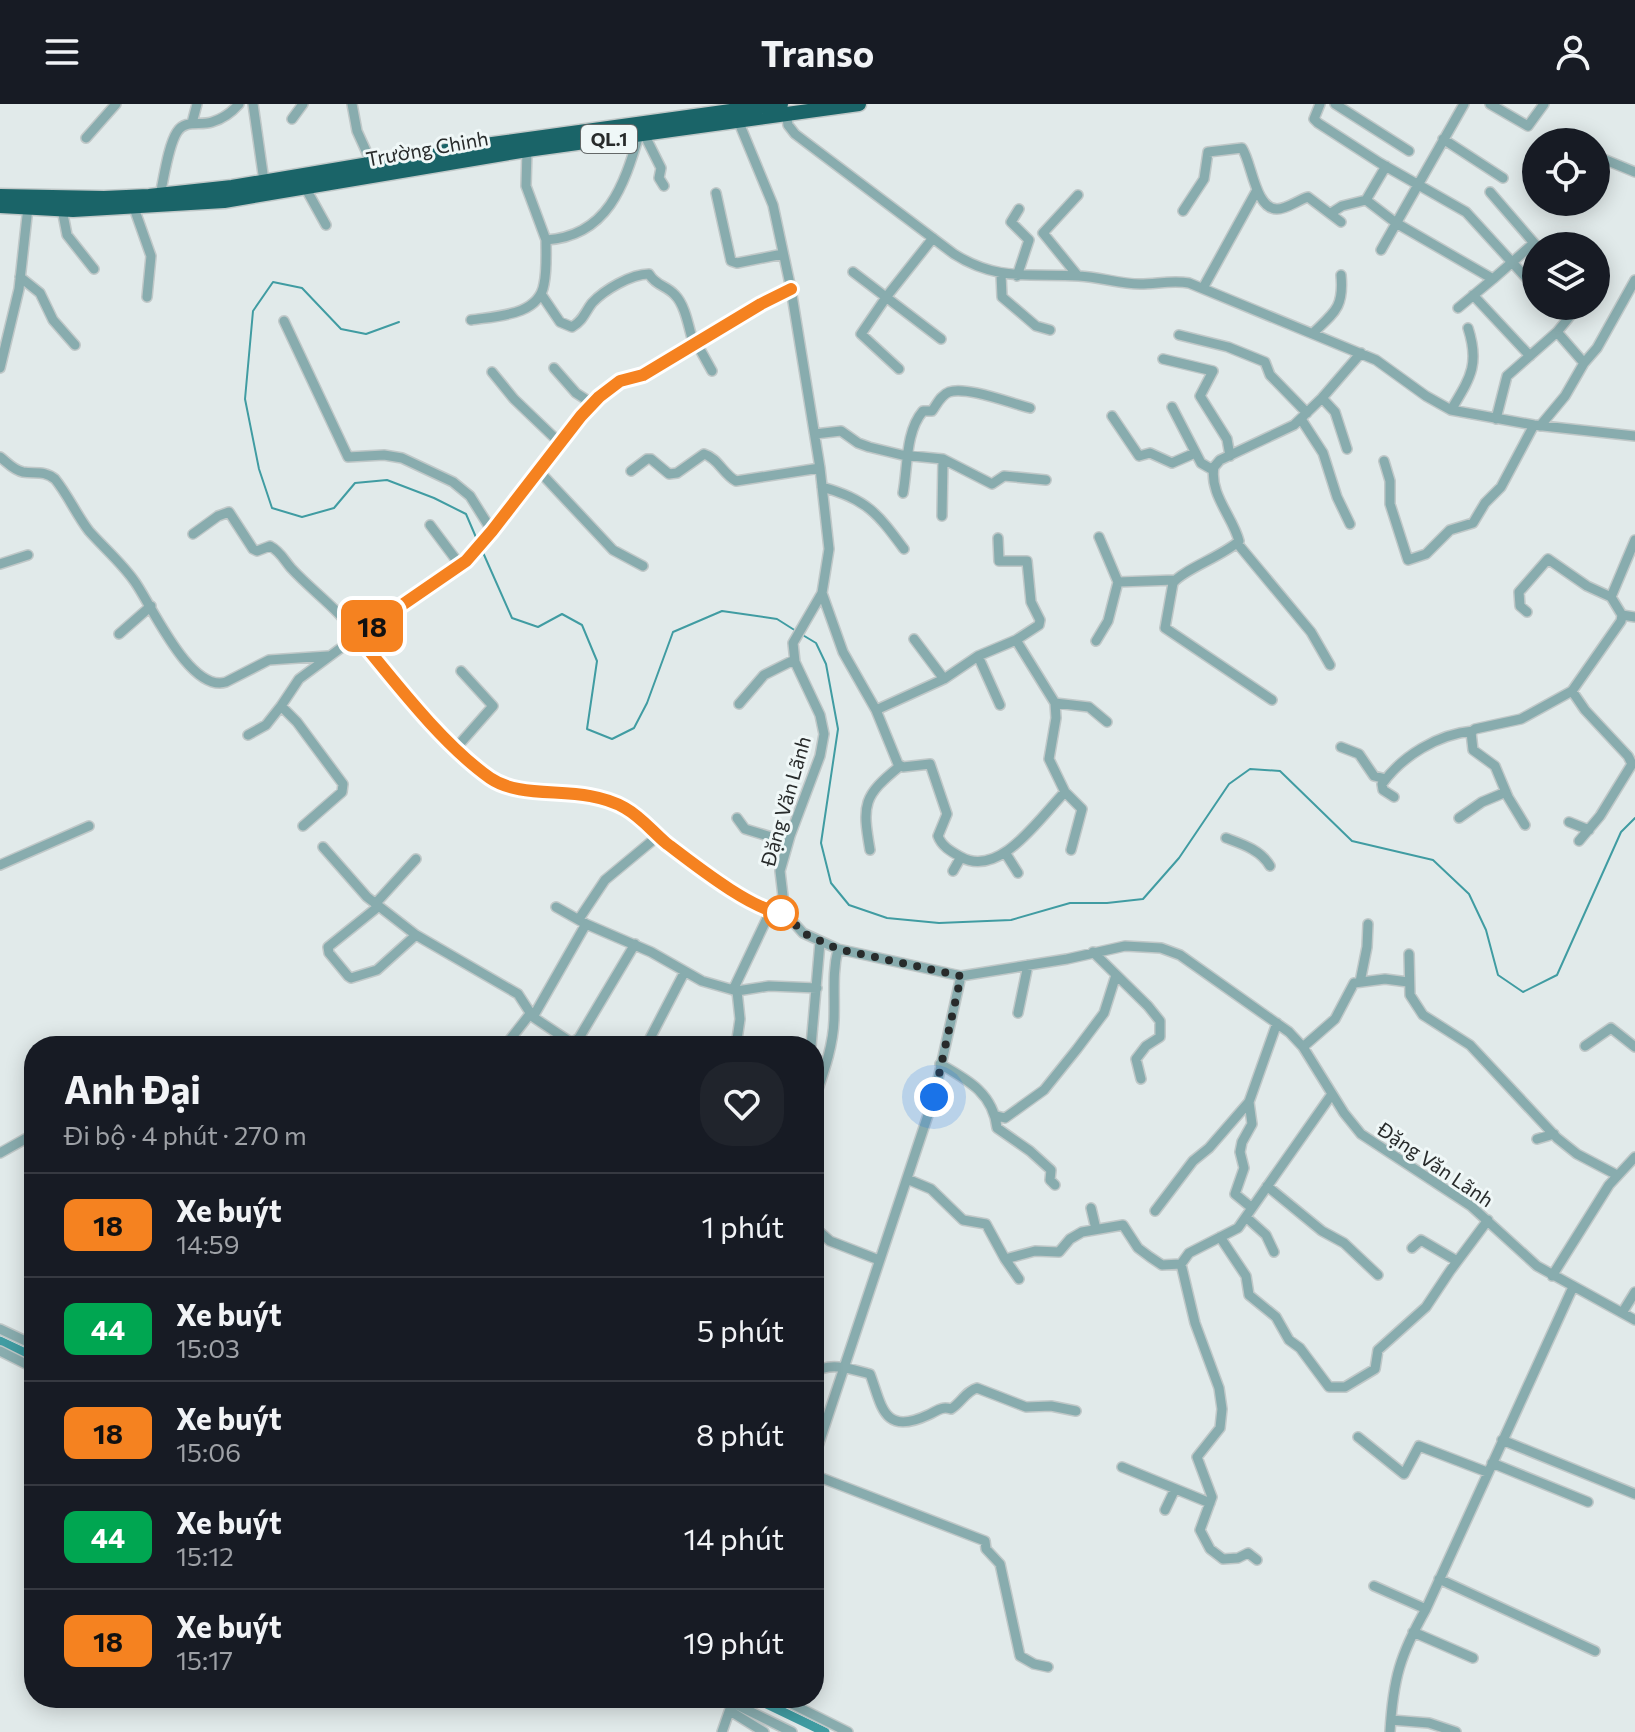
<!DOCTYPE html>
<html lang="vi">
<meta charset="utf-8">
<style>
body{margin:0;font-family:Commissioner,sans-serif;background:#20242c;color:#f1f3f6;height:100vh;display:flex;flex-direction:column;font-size:30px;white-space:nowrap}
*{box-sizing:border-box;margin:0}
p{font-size:26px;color:#9ea1a6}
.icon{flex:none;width:44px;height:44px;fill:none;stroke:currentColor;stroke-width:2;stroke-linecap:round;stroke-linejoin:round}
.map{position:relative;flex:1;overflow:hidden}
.details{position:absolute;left:24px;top:932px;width:800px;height:672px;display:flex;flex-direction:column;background:#171b24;border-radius:32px;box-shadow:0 4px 20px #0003}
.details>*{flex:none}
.badge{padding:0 16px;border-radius:12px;font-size:28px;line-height:52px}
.fabs{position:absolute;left:1522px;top:24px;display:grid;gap:16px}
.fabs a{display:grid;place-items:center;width:88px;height:88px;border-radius:50%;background:#171b24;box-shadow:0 4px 20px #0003;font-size:40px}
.you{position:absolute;width:40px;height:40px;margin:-20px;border:6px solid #fff;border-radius:50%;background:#1a73e8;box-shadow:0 0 0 12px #1a73e833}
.map>.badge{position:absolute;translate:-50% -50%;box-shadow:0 0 0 4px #fff}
.round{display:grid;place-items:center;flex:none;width:84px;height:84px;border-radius:32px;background:#20242c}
.head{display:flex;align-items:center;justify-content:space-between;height:136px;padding:0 40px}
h1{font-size:38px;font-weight:700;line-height:60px}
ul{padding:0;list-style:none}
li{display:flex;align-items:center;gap:24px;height:104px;padding:0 40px;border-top:2px solid #363941}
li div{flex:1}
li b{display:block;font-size:30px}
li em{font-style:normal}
li .badge{min-width:88px;font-weight:700;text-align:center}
header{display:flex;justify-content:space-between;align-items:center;height:104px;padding:0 40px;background:#171b24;font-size:36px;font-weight:700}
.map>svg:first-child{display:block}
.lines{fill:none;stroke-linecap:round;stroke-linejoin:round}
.stream{stroke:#409ca2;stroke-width:2}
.canal{stroke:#409ca2;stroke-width:9}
.minor-casing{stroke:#c0c8c8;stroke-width:12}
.highway-casing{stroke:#c0c8c8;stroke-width:17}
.minor{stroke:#88acae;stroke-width:9}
.highway{stroke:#1a6468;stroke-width:14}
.line-casing{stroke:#fff;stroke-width:18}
.line{stroke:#f58220;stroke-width:12}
.walk{stroke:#282b2b;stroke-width:8;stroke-dasharray:0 14.4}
.stop-dot{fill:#fff;stroke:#f58220;stroke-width:4}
.labels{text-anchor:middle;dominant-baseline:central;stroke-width:6;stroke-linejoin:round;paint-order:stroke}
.shield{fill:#eff7f7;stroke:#646868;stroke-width:2}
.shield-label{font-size:18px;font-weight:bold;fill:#282b2b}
.street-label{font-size:20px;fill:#282b2b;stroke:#eff7f7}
</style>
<header><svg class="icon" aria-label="menu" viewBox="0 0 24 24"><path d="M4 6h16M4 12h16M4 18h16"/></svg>Transo<svg class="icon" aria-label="person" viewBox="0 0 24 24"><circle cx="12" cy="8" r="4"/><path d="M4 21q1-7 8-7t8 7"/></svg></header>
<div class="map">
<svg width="1635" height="1628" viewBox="0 0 1635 1628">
<rect width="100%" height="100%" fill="#e1eaea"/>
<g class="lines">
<path class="stream" d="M399,218L366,230L341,225L302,184L273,178L253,207L245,295L259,365L272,404L302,413L334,404L355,379L387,376L434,394L466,410L478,438
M481,444L512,514L538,523L562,510L582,521L597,557L587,625L612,635L634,624L647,599L673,528L722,507L777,515L796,527
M801,530L816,539L826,560L838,625L821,739L831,779L849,801L887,814L939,819L1011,816L1070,799H1107L1143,795L1179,754L1229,680L1250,665L1280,667L1352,737L1433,756L1469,790L1486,826L1498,871L1523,888L1557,871L1621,728L1635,714"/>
<path class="canal" d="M0,1237L34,1253
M754,1594L825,1628"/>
<g class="minor-casing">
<path id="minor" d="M253,0L264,77
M352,0L357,27L372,60
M1320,0L1314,15L1318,19L1380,59L1466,108L1531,179
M1335,0L1409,47
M1490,0L1528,22L1544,0
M786,7L788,21L795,30L954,150C998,178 1031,169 1079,172C1100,173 1120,180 1140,180C1157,180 1172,176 1189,179L1376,256L1426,292L1451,306L1534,321L1635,332
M737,14L773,101L791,185L820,364L829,445L822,489L793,539L795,558L820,611L824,630L820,652L790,732L780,767L785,809L803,829L838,845L961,872L1067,855L1125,842L1161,844L1180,851L1289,928L1303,943L1344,1009L1361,1030L1471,1102L1537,1162L1635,1216
M292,15L303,0
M192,19L197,0
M644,30L661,64L659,74L664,82
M86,34L116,0
M1443,35L1503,74
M527,46L526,82L546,136
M1596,52L1635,68
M306,85L326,121
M1490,88L1534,139
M716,89L731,157L737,159L783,150
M160,91C164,74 168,42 177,28C185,15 200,22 212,18C222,15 232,8 239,0
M1366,96L1396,119L1493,175L1534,139L1537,142
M134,104L151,152L147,193
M62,105L67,131L94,165
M1183,107L1204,75L1208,48L1242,44C1252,59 1255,105 1277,105C1287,105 1298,96 1308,93L1341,118
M1331,109L1342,102L1366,96L1386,62
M1381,146L1464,0
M853,168L941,235
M1001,170L1002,193L1036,222L1050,226
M1017,172L1029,136L1011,118L1019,105
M1078,172L1043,129L1078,91
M20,173L40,189L53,216L75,241
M1203,184L1257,86
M541,190L560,218L572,223C583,217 585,208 592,199C604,186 631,170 649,170C656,182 666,181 675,191C686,202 689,226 694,241
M1473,191L1530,252
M1458,204L1493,175
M471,216C496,212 539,212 544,180C547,166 546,150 546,136C608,132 624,81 639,31
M284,217L348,353L384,351L402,354L453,378L470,392L492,427
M1557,228L1575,206
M1313,229C1335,208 1344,203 1341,171
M1179,231L1228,243L1265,258L1270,271L1307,309
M697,240L712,267
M1163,255L1213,267L1200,292L1227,335L1230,352
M0,264L19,185L28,103
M554,264L576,289L593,300
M899,265L861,230L887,192L933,134
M492,268L514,295L560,339
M1322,294L1335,308L1347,345
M1172,303L1201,359L1213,366
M1451,306C1470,274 1480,261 1468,224
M1112,312L1139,352L1150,349L1172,359L1195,349
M1301,315L1323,349L1337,393L1350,420
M1496,315L1507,272L1557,228L1584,259
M1540,322L1565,292L1584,259L1597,244L1635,176
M815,330L841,327L858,339L869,343L902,351L943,355L992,380L1004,372L1046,376
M0,353C7,358 13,366 23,368C35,370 44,366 55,375C68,391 76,410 89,427C104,444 122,459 135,478C152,502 190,589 226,578L269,556L328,552
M1384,357L1390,377V400L1408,456L1426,450L1450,426L1473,419L1485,399L1501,383L1534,321
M538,366L613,446L643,462
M631,367L647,355H651L669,370L677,369L704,350C718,354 723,370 736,377L820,364
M822,383C867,395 878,410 904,445
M903,389C908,363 905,328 923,307H932C937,300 941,291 949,288C966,282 1010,299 1030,304
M942,412L943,355
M430,421L460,461
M193,430L218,412L229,408L253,445L257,447L270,442C280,447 284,456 291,464C313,488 339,505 357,532L299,575L281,602L266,621L248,631
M1099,433L1118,478L1175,476
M1237,439L1311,528L1330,561
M0,460L28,451
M822,489L843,548L876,606L898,660L903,663L930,660L947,710L938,732C942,743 952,748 961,753C1000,775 1041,712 1065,688
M1527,508L1520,502L1519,488L1548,455L1587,482L1611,493
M1622,511L1635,513
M119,530L151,502
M914,535L944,575
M1016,536L1055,599L1056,614L1049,655L1065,688L1082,705L1071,746
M1096,537L1108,517L1118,478
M978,552L1000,601
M1572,587L1585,606L1628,652L1632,660L1600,712L1579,737
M1272,596L1165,524L1173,479C1182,466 1223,452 1239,437C1233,413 1209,390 1214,363L1220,356L1294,321L1322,294L1361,249
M1055,599L1089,603L1107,618
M739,600L764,571L794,556
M281,602L297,618L343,680L342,688L303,722
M876,606L944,575L978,552L1016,536L1039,521L1040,516L1031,498L1027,457H999L998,434
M1341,643L1359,650L1374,672L1386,675
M456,644L493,602L461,567
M1394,693L1383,686L1382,680C1402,652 1438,630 1473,627
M737,714L745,725L788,738
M1459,714L1482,698L1506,688
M1569,718L1589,726
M1525,721L1508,693L1495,662L1473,646L1471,628L1475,625L1521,615L1572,587L1621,517L1622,511L1611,493L1635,436
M1226,734C1242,740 1261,746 1270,762
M323,743L367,793L416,831L518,890L533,913L572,939L579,934L635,840
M870,746C862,700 863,692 900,662
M1006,750L1018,769
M0,761L89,722
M953,767L961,753
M376,799L416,755
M379,802L328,843L329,849L348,872L351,874L377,866L416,831
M556,803L586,820L651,848L702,877L737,887L769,882L817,884
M785,809C756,810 691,758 666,739C652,728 641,713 625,704C582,679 524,698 490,674C440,638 397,579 357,532L466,457L492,427L581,312L599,293L620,277L643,271L761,200L791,185
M579,815L605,776L658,732
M1093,848L1148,902L1160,917V933L1146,942L1136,955L1141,975
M1409,850L1410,891L1423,911L1470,941L1557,1034L1577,1050L1617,1071
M1360,878L1367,843L1368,820
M733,886L770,808
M1018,909L1028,861
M533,913L586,820
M505,942L530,910
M646,942L684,869
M736,942L740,915L737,887
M811,942L820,838
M1585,942L1611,924L1635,943
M1303,943L1335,915L1354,879L1385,875L1408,878
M940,960C968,976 993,989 997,1024L1030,1047L1051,1066L1050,1076L1055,1081
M814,997C823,970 833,944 834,916C835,891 832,869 838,845
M1249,998L1252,1020L1242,1038L1240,1048L1244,1064L1235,1090L1252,1104
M997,1012L1005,1014L1044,986L1077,945L1104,909L1116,871
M1537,1035L1554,1030
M0,1049L34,1030
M907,1075L931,1085L963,1116L986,1120L1005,1155L1035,1147L1059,1148L1070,1135L1082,1128L1123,1121L1138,1144L1150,1153L1162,1161L1181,1160L1189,1149L1238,1124L1332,990
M1267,1082L1322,1127L1344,1139L1378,1171
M1091,1104L1096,1125
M1155,1107L1193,1057L1209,1044L1249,998L1277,919
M1246,1113L1266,1131L1274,1148
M814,1123L830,1137L879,1156
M1220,1133L1246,1172L1249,1191L1276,1213L1289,1236L1300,1244L1329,1283H1345L1375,1265L1378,1246L1426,1203L1450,1167L1488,1116
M1412,1144L1421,1136L1457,1157
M1005,1155L1019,1175
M1181,1160L1195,1219L1219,1284L1222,1305L1220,1324L1197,1353L1212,1393L1200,1426L1210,1445L1223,1455L1238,1454L1248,1449L1257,1456
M1552,1172L1609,1081L1635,1053
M1622,1209L1635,1188
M0,1225L34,1241
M0,1247L34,1264
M814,1269C829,1257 852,1265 870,1270C882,1302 883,1332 928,1311C937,1307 941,1302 951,1305C961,1299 966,1287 977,1284L1026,1303L1051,1302L1076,1307
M1358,1333L1404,1370L1419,1342L1487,1368
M1502,1336L1635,1390
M814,1354L934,993L961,872
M1492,1359L1588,1398
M1122,1363L1210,1399
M814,1371L985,1437L986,1445L1000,1460L1020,1552L1034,1560L1048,1563
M1165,1406L1175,1385
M1439,1475L1595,1547
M1374,1482L1426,1505
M814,1527L818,1531L814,1540
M1413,1528L1473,1554
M723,1594L792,1628
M780,1594L848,1628
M730,1607L764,1628
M1391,1616L1429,1619L1456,1628
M722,1628L730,1605
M1390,1628C1393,1575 1400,1551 1426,1505L1573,1183"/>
</g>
<g class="highway-casing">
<path id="highway" d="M0,92L104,94L149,92L232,83L470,43L781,0
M0,102L73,106L224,97L527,46L859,0"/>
</g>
<use href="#minor" class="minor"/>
<use href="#highway" class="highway"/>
</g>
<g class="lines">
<g class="line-casing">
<path id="line" d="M785,809C756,810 691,758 666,739C652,727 641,713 625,704C582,679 525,698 490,674C442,640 395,578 357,532L466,457L492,427L581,312L599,293L620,277L643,271L761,200L791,185"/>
</g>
<use href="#line" class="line"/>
<path class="walk" d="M781,809H777H785L803,829L838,845L961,872L934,993"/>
</g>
<circle class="stop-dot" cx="781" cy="809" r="16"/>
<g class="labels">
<rect class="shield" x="581" y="21" width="56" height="28" rx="6"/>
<g class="shield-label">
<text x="609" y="35">QL.1</text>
</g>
<g class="street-label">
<text transform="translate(427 44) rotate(-10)">Trường Chinh</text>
<text transform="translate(785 697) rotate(-74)">Đặng Văn Lãnh</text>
<text transform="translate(1436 1060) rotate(34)">Đặng Văn Lãnh</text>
</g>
</g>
</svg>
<div class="fabs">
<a><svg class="icon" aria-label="locate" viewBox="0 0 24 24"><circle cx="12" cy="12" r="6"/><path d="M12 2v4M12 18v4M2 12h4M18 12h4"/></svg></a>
<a><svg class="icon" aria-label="layers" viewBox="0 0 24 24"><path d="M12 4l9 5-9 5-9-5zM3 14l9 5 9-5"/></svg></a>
</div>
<div class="you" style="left:934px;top:993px"></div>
<b class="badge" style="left:372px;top:522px;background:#f58220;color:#111">18</b>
<section class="details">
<div class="head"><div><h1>Anh Đại</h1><p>Đi bộ · 4 phút · 270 m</p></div><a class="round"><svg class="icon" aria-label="heart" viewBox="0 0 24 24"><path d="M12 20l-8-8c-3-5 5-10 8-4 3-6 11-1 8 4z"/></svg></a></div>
<ul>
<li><span class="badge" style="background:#f58220;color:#111">18</span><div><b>Xe buýt</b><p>14:59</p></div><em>1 phút</em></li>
<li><span class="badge" style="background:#00a651;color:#fff">44</span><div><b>Xe buýt</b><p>15:03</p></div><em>5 phút</em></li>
<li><span class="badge" style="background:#f58220;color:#111">18</span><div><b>Xe buýt</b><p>15:06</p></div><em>8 phút</em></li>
<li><span class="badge" style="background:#00a651;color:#fff">44</span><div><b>Xe buýt</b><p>15:12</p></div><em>14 phút</em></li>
<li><span class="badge" style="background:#f58220;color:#111">18</span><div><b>Xe buýt</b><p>15:17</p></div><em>19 phút</em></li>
</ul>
</section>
</div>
